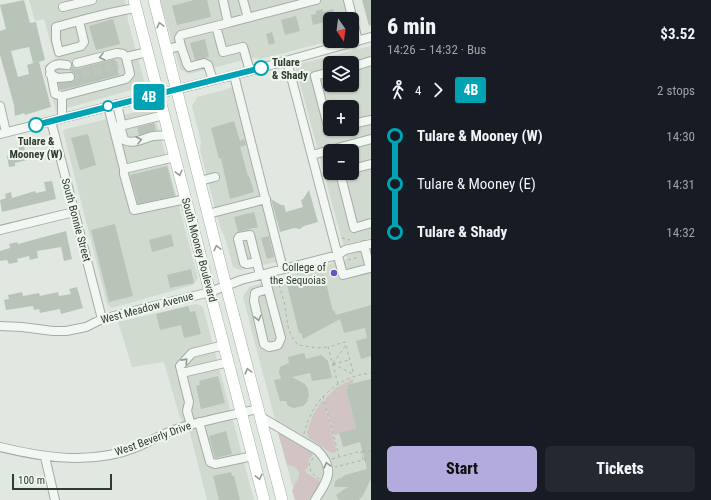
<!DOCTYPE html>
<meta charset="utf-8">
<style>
body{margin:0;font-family:"Roboto Condensed",sans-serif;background:#242831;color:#f1f3f6;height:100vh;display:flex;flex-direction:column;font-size:15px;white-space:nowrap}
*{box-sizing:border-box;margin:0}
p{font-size:13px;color:#9ea1a6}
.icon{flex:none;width:22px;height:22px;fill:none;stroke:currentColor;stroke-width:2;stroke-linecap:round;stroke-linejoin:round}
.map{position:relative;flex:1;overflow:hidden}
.drawer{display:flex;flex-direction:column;background:#171b24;width:340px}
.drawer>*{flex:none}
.badge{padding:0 8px;border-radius:3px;font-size:14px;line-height:26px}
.needle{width:26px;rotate:166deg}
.buttons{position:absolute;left:323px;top:12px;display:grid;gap:8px}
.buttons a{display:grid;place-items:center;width:36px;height:36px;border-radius:6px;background:#171b24;box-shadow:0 1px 3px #0004;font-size:20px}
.scale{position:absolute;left:12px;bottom:10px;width:100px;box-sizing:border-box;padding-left:4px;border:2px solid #2c3e2b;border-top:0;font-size:11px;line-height:14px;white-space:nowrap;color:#2c3e2b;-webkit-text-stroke:3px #f1f6f0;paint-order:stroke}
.map>.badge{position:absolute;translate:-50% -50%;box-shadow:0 0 0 2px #fff}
.legs{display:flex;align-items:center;gap:6px;height:44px;padding:0 16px;font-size:13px}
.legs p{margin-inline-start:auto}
.head{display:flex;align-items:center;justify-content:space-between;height:68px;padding:0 16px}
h1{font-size:22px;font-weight:800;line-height:30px}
.primary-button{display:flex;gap:8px;margin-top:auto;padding:8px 16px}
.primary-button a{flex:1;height:46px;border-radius:6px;background:#b3abdd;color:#111;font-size:16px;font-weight:800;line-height:46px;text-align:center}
.primary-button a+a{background:#242831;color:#f1f3f6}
ul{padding:0 16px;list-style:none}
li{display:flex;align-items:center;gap:14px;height:48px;font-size:15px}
li i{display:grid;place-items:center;width:6px;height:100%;margin:0 5px;background:currentColor}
li i::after{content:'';width:10px;height:10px;margin:-5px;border:3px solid;border-radius:50%;background:#171b24}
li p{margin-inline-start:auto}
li:first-child i{background:linear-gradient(#0000 50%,currentColor 0)}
li:last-child i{background:linear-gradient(currentColor 50%,#0000 0)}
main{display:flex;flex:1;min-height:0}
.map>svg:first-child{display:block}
.built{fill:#d0dacf;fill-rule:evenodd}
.green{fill:#d1c4c3}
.building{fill:#b9c4b9;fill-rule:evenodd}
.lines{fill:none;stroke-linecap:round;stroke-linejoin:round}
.minor-tunnel{stroke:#bdc6bd;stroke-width:8;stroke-dasharray:8 4;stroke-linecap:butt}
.minor-casing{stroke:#a3aea3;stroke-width:10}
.major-casing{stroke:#a3b2a2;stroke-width:12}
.path{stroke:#abb4ab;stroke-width:1;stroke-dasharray:3 3;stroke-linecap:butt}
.minor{stroke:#f3f7f3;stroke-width:8}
.major{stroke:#fff;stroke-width:11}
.oneway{stroke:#969e95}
.oneway2{stroke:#909a8f}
.line-1-casing{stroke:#fff;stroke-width:9}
.line-1{stroke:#00a3b4;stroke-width:6}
.stop-1-dot{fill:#fff;stroke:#00a3b4;stroke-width:2}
.poi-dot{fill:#6754bf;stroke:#f1f6f0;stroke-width:1.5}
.labels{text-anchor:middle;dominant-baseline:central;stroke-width:4;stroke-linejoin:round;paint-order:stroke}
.stop-label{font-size:11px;font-weight:bold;fill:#2c3e2b;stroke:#f1f6f0;text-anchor:start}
.street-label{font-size:11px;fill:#2c3e2b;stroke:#f1f6f0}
.poi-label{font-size:11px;fill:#2c3e2b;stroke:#f1f6f0;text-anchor:end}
</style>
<main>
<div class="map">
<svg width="371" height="500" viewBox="0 0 371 500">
<rect width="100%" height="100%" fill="#e1e8e1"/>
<path class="built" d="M29,0H125L128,21L144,80L139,88L56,111L44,65L56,62L44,19L35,21Z
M160,0H344L349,19H330V41L261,59L252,58L189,74L180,69Z
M371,46V500H296L243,297L249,287L347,259L295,65ZM330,63H352V85H330ZM330,107H352V129H330ZM330,151H352V173H330Z
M239,84L285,260L240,270L233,267L225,238L220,227L200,150L201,141L192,106L197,97L225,90Z
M148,109L154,112L198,278L193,285L112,308L107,304L63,131L66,129Z
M196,304L203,307L254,500H207L190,433L180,418L164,362L132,367L118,322Z"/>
<path class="green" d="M353,379L354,383L347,385L348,389L346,390L356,428L339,433V434L334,435L325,401L326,398L336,388Z
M322,401H324L336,450L335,453L330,452L309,438L307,432L313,415Z
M277,429L315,452L309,459L308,467L305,470L307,474H309L314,478L324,483L314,500H295L292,490L294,488V485C303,476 300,466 287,465Z"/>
<path class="building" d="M24,0L30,23L36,22L37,27L45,60L39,62L51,107L25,115L24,113L15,116L14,105L0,55V31L6,29L0,5ZM29,47L33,63L27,65L29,74L18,77L11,51Z
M194,0H207L211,17L177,25L172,6Z
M362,0H371V25L369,26Z
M323,9V12L333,9L335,19H330V38H328L324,22L313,25L311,15L316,14V11Z
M296,16L300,31L285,35L281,20Z
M113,19L120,44L96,50L89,26Z
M272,32L275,43L269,45L266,34Z
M205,39L209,57L195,60L190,43Z
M115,59L119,75L70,88L60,90L58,83L71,82L75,80V74L69,70L72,66L76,69Z
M234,121L240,141L244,139L246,145L240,147L248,176H249L254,192L230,199L221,158L219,159L211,128Z
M154,123L156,130L139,135L137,127Z
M88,134L96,165L80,170L71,138Z
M24,146L27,160L15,163V166L9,167L7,156L15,154L14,149Z
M167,166L175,196L138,204L130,175Z
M52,181L56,199L2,212L0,200L6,198L5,194L11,192L12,198L35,191L36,193L46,191L44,182Z
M309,190L318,222L304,226L300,229L294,228L280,232L271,199L281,205H284L286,212L303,207L301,200L303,199Z
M254,212L258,227L238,232L234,217Z
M115,224L133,296L109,302L91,230Z
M66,231L72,259L64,261L61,247L37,251L38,258L30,260L29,256L17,259L18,262L9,264L7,260L0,261V251L10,248L9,244L17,242L18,244Z
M171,234L174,246L152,252L149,240Z
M269,236L274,257L267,259L261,238Z
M191,269L194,283L170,288L167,275Z
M324,275L333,311L334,310L336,315L371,305V356L361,359L356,341L367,338L365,328L344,333L340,319L303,339L301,333H299L287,285Z
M77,287L83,308L61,314L60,309L40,313L39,309L34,310L33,306L6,310L4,300L9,299L8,295L22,292L23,296L39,293L40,296L58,292L59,296L71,294L69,289Z
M188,306L190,312L195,311L201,334L184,338L181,325L160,330L156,314Z
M304,353L306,359L321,355L325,358L328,361L332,378L312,381L310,373L292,377L305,384L308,389L309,395L307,402L303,406L294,408L288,406L286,401H280L274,380L281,379L279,372L280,367L289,363L288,357Z
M218,376L225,403L201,409L196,386L200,385L199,381Z
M371,379V479L363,495L359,500H339L336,495L348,487H334L335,482L339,478L340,479L345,475L367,469L360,442L343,447L339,433L356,428L346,389H348L347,385Z
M226,431L232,454L215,458L209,436Z
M231,472L232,476H234L240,500H219L213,476Z"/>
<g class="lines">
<path class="minor-tunnel" d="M70,77L118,65"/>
<g class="minor-casing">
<path id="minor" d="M223,0L228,23L316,0
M243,0L248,18
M348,0L358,41
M63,7L92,0
M79,21L84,42L81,46L59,52L56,40V27C83,20 109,12 136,8
M216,26L223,52L243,47L250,71
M181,46L187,64L189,67L204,63L208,65L213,80
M167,49L181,46L179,38L181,35L228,23
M287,61L343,275L370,268L364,245
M77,63L117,53L123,54L126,57
M352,67L371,61
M330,72L315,76L329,130L334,129
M50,74L58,78L70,77
M234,75L283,269
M62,96L55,94L50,69C54,63 61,64 67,65
M0,106L6,132
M108,106L124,169L175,157
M164,115L120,126L124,140C133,145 144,138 153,136C158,135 163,136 169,135
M62,118V96L126,79L130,74L126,57L148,52
M51,121L102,319
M352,124L371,120
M115,127L120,126L121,122L117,104
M0,134L250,71L371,37
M312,155L371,139
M124,169V174L134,210L186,199
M352,169L371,164
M340,173L354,228L371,223
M200,181L215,177
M208,214L266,199
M0,230L74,212
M257,262L247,264L244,263L238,239L239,237L250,235L260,275
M264,274L281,338L278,345L269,347L264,344L254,301L255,293L268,289
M0,326L22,327L53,331H66L86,327L102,319L210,292L241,280L338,255L345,250L371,244
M182,373L229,362
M261,417L317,450C336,469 328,480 315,500
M199,422L210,462L215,464L253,456
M191,425L187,411L189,402L180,366L192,353L224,345
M0,447C45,458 93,465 137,447C151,441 164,433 179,428C205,420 232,415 258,409
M45,457L55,500"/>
</g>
<g class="major-casing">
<path id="major" d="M134,0L264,500
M154,0L226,286L282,500"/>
</g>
<path class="path" d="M342,238L350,240
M348,260L359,257
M277,279C280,288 283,297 285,306C288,322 286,332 298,345L317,348L328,347
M333,363L346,345
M333,364L353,374
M333,364L349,360
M338,384L328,347L345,342L354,375
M323,396L339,456
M304,434C312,400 336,377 371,373
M362,451H371
M313,458L309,464L311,472L319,479
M332,459L361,451L363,460L335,467
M364,460L371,458"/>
<use href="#minor" class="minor"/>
<use href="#major" class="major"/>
</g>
<defs><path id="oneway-chevron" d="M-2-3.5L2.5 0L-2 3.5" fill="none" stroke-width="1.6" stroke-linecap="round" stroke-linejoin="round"/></defs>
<g class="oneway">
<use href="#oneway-chevron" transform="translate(160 25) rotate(-104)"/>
<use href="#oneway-chevron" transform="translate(179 173) rotate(76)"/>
<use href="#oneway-chevron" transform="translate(217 248) rotate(-104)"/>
<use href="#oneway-chevron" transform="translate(248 371) rotate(-105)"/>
<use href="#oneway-chevron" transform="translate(259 477) rotate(76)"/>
</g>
<g class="oneway2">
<use href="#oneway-chevron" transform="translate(102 57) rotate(166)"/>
<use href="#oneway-chevron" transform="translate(139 140) rotate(-14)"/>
<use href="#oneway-chevron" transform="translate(258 318) rotate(76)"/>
<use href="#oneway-chevron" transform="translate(185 361) rotate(-48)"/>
<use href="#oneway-chevron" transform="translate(327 465) rotate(-105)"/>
</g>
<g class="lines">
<g class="line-1-casing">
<path id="line-1" d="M36,125L261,68"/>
</g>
<use href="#line-1" class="line-1"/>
</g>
<g class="stop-1-dot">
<circle cx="261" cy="68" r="7"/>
<circle cx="108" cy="106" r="5"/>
<circle cx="36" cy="125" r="7"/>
</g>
<circle class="poi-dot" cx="334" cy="273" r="4"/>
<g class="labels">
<g class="stop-label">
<text x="272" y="62">Tulare<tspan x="272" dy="13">&amp; Shady</tspan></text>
<text x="36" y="141" text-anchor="middle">Tulare &amp;<tspan x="36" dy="13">Mooney (W)</tspan></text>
</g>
<g class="street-label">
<text transform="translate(76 220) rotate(75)">South Bonnie Street</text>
<text transform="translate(199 250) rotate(75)">South Mooney Boulevard</text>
<text transform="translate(147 308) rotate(-15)">West Meadow Avenue</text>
<text transform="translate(153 439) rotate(-20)">West Beverly Drive</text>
</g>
<g class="poi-label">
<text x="326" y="267">College of<tspan x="326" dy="13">the Sequoias</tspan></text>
</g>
</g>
</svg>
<div class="buttons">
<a><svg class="needle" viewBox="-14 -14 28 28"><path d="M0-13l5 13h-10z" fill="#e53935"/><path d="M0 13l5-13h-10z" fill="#9ea1a6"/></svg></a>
<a><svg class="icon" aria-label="layers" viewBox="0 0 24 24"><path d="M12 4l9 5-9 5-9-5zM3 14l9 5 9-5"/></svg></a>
<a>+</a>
<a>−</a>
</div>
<div class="scale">100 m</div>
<b class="badge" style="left:149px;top:97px;background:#00a3b4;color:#fff">4B</b>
</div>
<section class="drawer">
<div class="head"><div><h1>6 min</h1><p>14:26 – 14:32 · Bus</p></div><b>$3.52</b></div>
<div class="legs"><svg class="icon" aria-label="walk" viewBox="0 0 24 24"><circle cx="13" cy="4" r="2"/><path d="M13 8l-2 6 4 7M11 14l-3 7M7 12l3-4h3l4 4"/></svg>4<svg class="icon" aria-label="forward" viewBox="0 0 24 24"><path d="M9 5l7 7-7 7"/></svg><b class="badge" style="background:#00a3b4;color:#fff">4B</b><p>2 stops</p></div>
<ul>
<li><i style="color:#00a3b4"></i><b>Tulare &amp; Mooney (W)</b><p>14:30</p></li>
<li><i style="color:#00a3b4"></i><span>Tulare &amp; Mooney (E)</span><p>14:31</p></li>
<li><i style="color:#00a3b4"></i><b>Tulare &amp; Shady</b><p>14:32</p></li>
</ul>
<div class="primary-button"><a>Start</a><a>Tickets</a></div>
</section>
</main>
